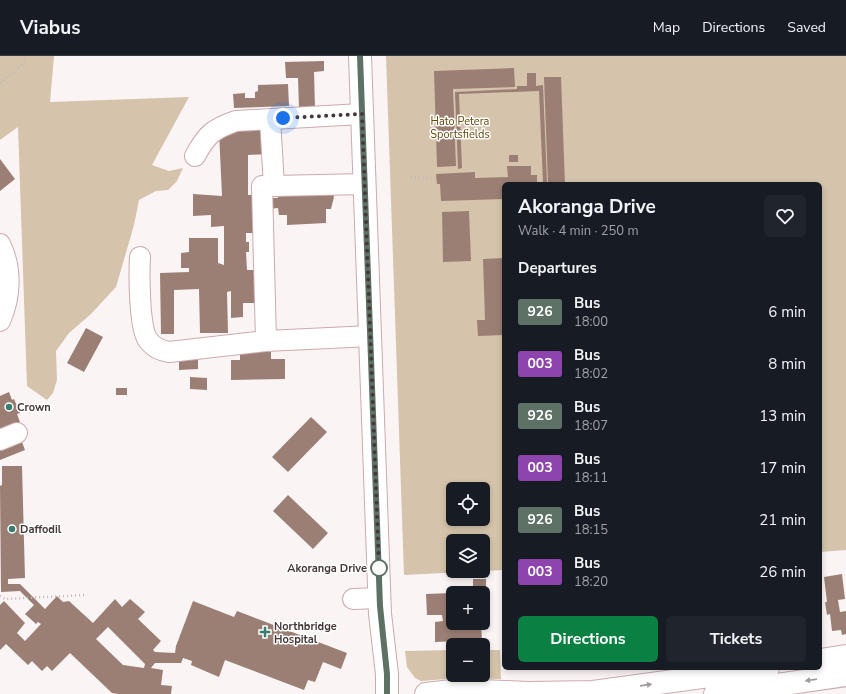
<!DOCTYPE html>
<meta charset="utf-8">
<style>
body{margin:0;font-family:"Nunito Sans",sans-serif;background:#20242c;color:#f1f3f6;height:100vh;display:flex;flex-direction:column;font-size:15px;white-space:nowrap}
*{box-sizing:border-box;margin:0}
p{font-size:13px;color:#9ea1a6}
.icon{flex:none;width:22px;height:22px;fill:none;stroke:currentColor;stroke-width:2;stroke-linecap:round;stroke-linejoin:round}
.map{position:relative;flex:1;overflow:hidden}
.drawer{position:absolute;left:502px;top:126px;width:320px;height:488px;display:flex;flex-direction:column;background:#171b24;border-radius:6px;box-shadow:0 2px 6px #0003}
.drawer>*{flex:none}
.badge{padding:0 8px;border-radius:3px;font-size:14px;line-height:26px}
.tools{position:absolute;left:446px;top:426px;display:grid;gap:8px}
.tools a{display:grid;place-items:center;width:44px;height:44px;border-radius:6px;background:#171b24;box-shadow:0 2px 6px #0003;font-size:20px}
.you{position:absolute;width:20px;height:20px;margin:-10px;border:3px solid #fff;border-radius:50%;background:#1a73e8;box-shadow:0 0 0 6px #1a73e833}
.map>.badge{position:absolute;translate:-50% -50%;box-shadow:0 0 0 2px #fff}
h2{padding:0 16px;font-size:15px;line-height:36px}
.round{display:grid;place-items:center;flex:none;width:42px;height:42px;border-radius:6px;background:#20242c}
.summary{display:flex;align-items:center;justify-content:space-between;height:68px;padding:0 16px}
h1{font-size:19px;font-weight:700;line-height:30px}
.cta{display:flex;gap:8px;margin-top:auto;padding:8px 16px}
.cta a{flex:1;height:46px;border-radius:6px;background:#0b8043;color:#fff;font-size:16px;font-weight:700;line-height:46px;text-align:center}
.cta a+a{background:#20242c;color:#f1f3f6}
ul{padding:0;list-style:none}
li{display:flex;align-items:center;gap:12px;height:52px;padding:0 16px}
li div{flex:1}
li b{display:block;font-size:15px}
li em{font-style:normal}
li .badge{min-width:44px;font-weight:700;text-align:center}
header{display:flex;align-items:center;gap:24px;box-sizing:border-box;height:56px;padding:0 20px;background:#171b24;border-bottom:1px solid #363941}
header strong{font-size:19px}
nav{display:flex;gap:22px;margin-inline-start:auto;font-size:14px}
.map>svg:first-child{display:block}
.green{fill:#d5c4ab;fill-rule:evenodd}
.building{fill:#9b7f74;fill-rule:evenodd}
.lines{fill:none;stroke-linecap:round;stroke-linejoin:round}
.minor-casing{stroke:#cbaaae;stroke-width:22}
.major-casing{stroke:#cbaaae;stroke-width:24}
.path{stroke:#c2b9ba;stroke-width:2.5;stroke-dasharray:1 3;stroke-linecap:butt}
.minor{stroke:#fff;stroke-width:20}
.major{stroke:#fff;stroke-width:22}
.oneway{fill:#a29c9c}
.line-casing{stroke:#fff;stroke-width:9}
.line{stroke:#5e7165;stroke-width:6}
.walk{stroke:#46383a;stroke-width:4;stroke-dasharray:0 7.2}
.poi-dot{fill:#3b7d6d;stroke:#fff;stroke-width:1.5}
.stop-dot{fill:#fff;stroke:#5e7165;stroke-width:2}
.labels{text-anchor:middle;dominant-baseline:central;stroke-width:3;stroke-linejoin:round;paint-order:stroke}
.park-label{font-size:11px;fill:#684709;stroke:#fff}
.poi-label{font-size:11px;font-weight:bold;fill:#46383a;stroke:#fff;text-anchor:start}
.stop-label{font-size:11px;font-weight:bold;fill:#46383a;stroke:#fff;text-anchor:end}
</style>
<header>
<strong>Viabus</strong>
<nav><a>Map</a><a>Directions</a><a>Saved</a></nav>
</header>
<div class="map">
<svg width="846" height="638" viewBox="0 0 846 638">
<rect width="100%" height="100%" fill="#fbf4f5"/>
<path class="green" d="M0,0H54L50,46L189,41L152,109L169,115L183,112L177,125L168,134L156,135L139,144L134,169L116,231L91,258L69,277L56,295L57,324L53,337L47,344L27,330L18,71L0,84Z
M386,0H846V494L820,496V128H504V514L404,519ZM453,433H483V463H453ZM453,485H483V515H453Z
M453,594V619H483V594H500L501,623L459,622L421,625L415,622L407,611L405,595Z"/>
<path class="building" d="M324,5V15L314,16L315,52H299L298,22H286L285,6Z
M514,12L515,31L453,33L456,110L437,111L434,15Z
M527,17H536V30L543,29L547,127H543L539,35L459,38L462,112L458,113L455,36L517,33V30H527Z
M544,21H561L565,128H548Z
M288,28L289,50L234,52L233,38L245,37V42H255V36L258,35V29Z
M268,74V98L248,99V139H256L257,177H246V186H249V196H246L247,214H261V247H243V261L231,262V235L227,236L228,277H200L199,233L174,234V278H161L160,217L189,216V212H181V197L189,196V182H218V207L224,209V170L211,171V159L193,160V138L222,140L219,75Z
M509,99H518V106H509Z
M0,103L15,123L0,135Z
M507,110H531V119H537V128H504V143L441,145L440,128H437L436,118L475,116V122L508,121Z
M331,133L334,141L331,153H326V167L287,169V159H279L278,152L269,153V142H278V134Z
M469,155L471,205L443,206L442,156Z
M504,202V279L478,280L477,264H485L483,203Z
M86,272L103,281L84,316L67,307Z
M240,296H271V303H285V323L231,324V304H240Z
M179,301H198V313L179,314Z
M190,321L207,322V334L190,333Z
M116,332H127V339H116Z
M9,336L12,344L14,343L20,357L17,358L20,366L0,374V340Z
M311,361L327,376L288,416L272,401Z
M20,381L25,394L0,404V390Z
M2,410H22L25,522L8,523V528H20L45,553L57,540L63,546L69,545L93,567L115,543L122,551L130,543L145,556L138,563L161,585L153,594L155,596L175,597L176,590L193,545L234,561L237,555L347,597L341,613L323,606L315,626L308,624L304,634L225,604L219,621L191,609L192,605L183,602L181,607H155L151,612L163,614L161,629L172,630L171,638H119L112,637L70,597L52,615L47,610L42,615L32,605L28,609L6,588L0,594V549L4,545L25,567L17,577L25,585L41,568L38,566L36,568L25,558L34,549L20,535L1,536L0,430L2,429ZM108,571L145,608L144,612L123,609L96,583Z
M288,439L328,477L313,493L273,455Z
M842,518L845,543L838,544L840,556L846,555V578L842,579L841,574L832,575L830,558L827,559L825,546H827L824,521Z
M473,523H486V539L473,537Z
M453,537V567H481L482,584L435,586V566L443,565L442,559H427L426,538Z"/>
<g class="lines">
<g class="minor-casing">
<path id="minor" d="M195,100C207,78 213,73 236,65L362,58
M274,130L365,128
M0,188C12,212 11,241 0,265
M140,201C139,218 139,272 148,284C154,292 160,294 169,296L266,285L371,280
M266,285L262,130H274L270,63
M0,384L17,377
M353,543L380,542"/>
</g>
<g class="major-casing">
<path id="major" d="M360,0L380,558L387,618V638
M820,604L846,600
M426,638L460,634L528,637L593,636L768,612
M715,638L846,619"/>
</g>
<path class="path" d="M0,27L22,9L26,0
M411,121L437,123
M0,540L5,543L86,539"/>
<use href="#minor" class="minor"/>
<use href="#major" class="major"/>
</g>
<defs><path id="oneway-solid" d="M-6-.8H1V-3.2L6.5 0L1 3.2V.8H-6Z"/></defs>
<g class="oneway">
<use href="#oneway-solid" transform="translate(811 624) rotate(172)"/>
<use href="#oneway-solid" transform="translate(646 629) rotate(-8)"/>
</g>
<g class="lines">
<g class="line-casing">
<path id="line" d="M360,0L380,550L387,618V638"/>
</g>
<use href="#line" class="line"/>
<path class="walk" d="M283,62L362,58L379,512"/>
</g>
<g class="poi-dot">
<circle cx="9" cy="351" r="4"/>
<circle cx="12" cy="473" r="4"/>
<path d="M263 570h4v4h4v4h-4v4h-4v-4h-4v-4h4z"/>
</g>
<circle class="stop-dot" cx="379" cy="512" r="8"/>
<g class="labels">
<g class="park-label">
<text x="460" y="65">Hato Petera<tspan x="460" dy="13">Sportsfields</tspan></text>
</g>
<g class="poi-label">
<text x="17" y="351">Crown</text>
<text x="20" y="473">Daffodil</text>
<text x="274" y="570">Northbridge<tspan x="274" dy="13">Hospital</tspan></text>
</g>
<g class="stop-label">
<text x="367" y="512">Akoranga Drive</text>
</g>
</g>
</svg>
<div class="tools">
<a><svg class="icon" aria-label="locate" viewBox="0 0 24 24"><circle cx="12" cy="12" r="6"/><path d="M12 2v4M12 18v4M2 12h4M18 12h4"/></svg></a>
<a><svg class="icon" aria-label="layers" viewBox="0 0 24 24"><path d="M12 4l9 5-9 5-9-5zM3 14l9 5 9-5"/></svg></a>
<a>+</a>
<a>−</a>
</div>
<div class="you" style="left:283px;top:62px"></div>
<section class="drawer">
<div class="summary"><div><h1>Akoranga Drive</h1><p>Walk · 4 min · 250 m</p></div><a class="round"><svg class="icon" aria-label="heart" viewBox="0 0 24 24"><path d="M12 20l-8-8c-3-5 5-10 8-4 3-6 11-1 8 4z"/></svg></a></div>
<h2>Departures</h2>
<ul>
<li><span class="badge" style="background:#5e7165;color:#fff">926</span><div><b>Bus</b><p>18:00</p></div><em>6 min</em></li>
<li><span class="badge" style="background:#8e44ad;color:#fff">003</span><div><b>Bus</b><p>18:02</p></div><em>8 min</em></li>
<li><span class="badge" style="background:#5e7165;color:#fff">926</span><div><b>Bus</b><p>18:07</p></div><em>13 min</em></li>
<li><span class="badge" style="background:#8e44ad;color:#fff">003</span><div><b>Bus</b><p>18:11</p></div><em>17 min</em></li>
<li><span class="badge" style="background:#5e7165;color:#fff">926</span><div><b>Bus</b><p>18:15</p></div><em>21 min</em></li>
<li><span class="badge" style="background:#8e44ad;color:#fff">003</span><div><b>Bus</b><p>18:20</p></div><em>26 min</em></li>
</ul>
<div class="cta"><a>Directions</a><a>Tickets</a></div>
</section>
</div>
